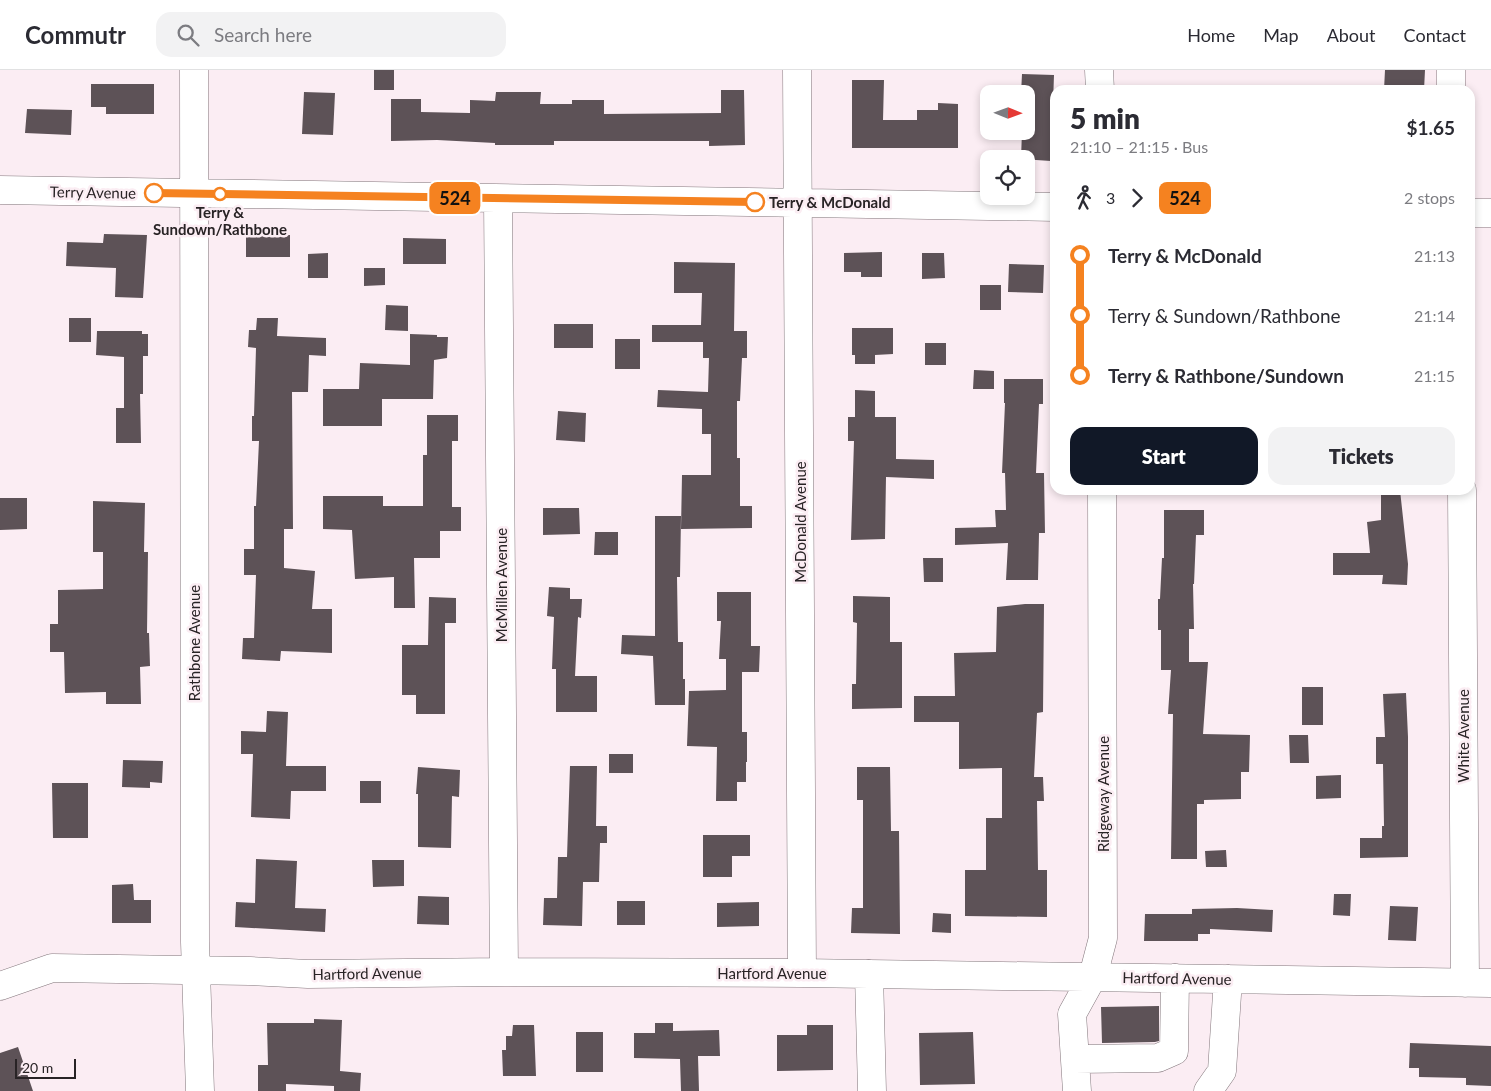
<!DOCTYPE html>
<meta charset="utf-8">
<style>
body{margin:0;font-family:Lato,sans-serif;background:#f2f2f3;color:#2b2b33;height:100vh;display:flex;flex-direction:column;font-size:19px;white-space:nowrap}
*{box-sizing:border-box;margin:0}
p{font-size:16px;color:#7c7c81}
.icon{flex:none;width:28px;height:28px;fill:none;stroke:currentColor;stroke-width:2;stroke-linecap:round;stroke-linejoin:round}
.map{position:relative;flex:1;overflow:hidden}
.panel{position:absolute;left:1050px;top:15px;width:425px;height:410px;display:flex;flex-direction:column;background:#fff;border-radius:15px;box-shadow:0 2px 8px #0003}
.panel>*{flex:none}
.badge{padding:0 10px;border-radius:8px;font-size:18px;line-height:32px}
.needle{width:32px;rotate:91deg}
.buttons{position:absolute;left:980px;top:15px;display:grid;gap:10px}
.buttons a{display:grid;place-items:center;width:55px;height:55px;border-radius:10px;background:#fff;box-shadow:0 2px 8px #0003;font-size:25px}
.scale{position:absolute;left:15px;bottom:12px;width:61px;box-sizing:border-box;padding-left:5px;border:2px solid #282325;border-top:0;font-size:14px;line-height:18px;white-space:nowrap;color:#282325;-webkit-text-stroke:4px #fbedf3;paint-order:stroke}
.map>.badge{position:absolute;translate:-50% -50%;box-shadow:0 0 0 2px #fff}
.legs{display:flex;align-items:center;gap:8px;height:55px;padding:0 20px;font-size:16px}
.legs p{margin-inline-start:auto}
.head{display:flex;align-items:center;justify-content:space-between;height:85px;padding:0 20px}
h1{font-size:28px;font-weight:800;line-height:38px}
.cta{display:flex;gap:10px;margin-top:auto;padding:10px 20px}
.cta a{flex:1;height:58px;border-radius:15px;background:#111827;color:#fff;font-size:20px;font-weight:800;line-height:58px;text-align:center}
.cta a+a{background:#f2f2f3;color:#2b2b33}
ul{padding:0 20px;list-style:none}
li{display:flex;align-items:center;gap:18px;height:60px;font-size:19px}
li i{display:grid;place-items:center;width:8px;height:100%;margin:0 6px;background:currentColor}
li i::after{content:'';width:12px;height:12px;margin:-6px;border:4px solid;border-radius:50%;background:#fff}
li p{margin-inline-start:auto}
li:first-child i{background:linear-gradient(#0000 50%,currentColor 0)}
li:last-child i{background:linear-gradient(currentColor 50%,#0000 0)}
header{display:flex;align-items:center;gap:30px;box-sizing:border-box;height:70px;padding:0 25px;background:#fff;border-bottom:1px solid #e1e1e2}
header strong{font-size:24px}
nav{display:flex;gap:28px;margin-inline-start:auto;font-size:18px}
.search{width:350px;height:45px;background:#f2f2f3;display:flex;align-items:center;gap:12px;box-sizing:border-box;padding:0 18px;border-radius:15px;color:#7c7c81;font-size:19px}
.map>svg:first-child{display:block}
.building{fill:#5d5257}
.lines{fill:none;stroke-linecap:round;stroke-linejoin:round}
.minor-casing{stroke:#83777c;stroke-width:29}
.minor{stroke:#fff;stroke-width:28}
.line-1-casing{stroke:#fff;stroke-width:11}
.line-1{stroke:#f58220;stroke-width:8}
.stop-1-dot{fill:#fff;stroke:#f58220;stroke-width:2.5}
.labels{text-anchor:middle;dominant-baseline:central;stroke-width:5;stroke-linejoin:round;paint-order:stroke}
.street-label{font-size:15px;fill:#282325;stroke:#fbedf3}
.stop-label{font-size:15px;font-weight:bold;fill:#282325;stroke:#fbedf3;text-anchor:start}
</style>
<header>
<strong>Commutr</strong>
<div class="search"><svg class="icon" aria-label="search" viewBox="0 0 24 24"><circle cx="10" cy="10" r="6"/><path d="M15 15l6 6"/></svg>Search here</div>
<nav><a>Home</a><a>Map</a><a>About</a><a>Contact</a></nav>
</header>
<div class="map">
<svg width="1491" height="1021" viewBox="0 0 1491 1021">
<rect width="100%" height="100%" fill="#fbedf3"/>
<path class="building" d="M374,0H394V20H374Z
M1385,0H1425L1424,20H1384Z
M1022,4L1054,5L1051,91L1021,89L1022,61H1026V24H1021Z
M852,10H884L883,50H917V40H938V33L958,34V78H852Z
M91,14H154V44H106V37H91Z
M721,20H744L745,75L709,76V71H554V75H495V73L437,70L391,71V29H421V42L470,43V30L495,31L496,22H541L540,34H572V30H604V44L721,43Z
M304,22L335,23L333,65L302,64Z
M27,39L72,40L71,65L25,63Z
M104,164L147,165L143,228L115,227L116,198L66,196L67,172L103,173Z
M246,165H290V187H246Z
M403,168L446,169V194H403Z
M882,182V207H861V202H844V183Z
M328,183V208H308V184Z
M922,183H944L945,208L922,209Z
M674,192L735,193L734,261H747V288H742L740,331H737V388H740V436H752V458L681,459L682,405H711V364H702V339L657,337L658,320L708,322L709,288H703V272H652V255H701L702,223H674Z
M1009,194L1044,195L1043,223L1008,222Z
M364,198H385V215L364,216Z
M980,215H1001V240H980Z
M386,235L408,236V261L385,260Z
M69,248H91V272H69Z
M257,248H278L277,266L326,268V286L309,285L308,322H292L293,459H284V498L315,501L312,539H332V583L281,581L280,591L242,589L243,568H254L256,505H244V479H254V436H256L259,371H252V346H254L256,278L248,277L249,260H256Z
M554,254H593V278H554Z
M852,258H893V284L875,285V294H855V285H852Z
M97,261H142V264H148V286H143V324H140L141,373H116V338H124V287L96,285Z
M410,264L437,265V267H448L447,288L434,290L433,329H382V356H323V319H359L360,293L410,295Z
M615,269H640V299H615Z
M925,273H946V295H925Z
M974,300L994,301V319H973Z
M1004,309H1043V334H1039L1036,403H1044L1045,463H1039L1038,510H1006L1008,473L955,475V458L996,457L995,440H1006L1005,403H1002L1005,333H1004Z
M855,320L875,321V347H896V389L934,390V409L886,407L885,469L851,470L854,371H848V347H855Z
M558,341L586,343L585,372L556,370Z
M427,345H458V371H452V437H461V461H440V488H414L415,538H394V507L355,509L352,460L323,459V426H383V436H423V385H427Z
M1381,420H1400L1408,494L1407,515L1382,514L1383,505H1333V483H1370L1367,452L1381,450Z
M0,428H27V459L0,460Z
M93,431L145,433L144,482H148L147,563H149L150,596L140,597L141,634H106V622L65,623L64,582H50V554H58V520L103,519V482H93Z
M543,438H579L580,464L543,465Z
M1164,440H1204V465H1196L1194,514H1193L1194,559H1189V592H1208L1203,664L1250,665L1249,702H1241V729L1204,730V734H1197V789H1171L1173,644H1168L1171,600H1161V560H1158V529H1160L1162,488H1164Z
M655,446H681L680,507H677L678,572H683V609H685V635H655L653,586L621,584L622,565L655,566Z
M595,462H618V485H594Z
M923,488H943V512H924Z
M549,517L570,518V529H582L581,548L578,547L575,606H597V642H556V599H552L554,547L547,546Z
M717,522H751V576H760L759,602H742V662H747V692H746V712H737V731H716L717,677L687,676L689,621L726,620V589H719L721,551H717Z
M853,526L890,527V572H902V638L852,639V614H856L857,553L853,552Z
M429,527L456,528V553H445V644H416V625H402V575H428Z
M1025,534H1044L1043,642L1037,643L1034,707H1043L1044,731H1037L1038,800H1047V847L965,846V800H986V748H1002V698L959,699V652H914V626H955L954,583L996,582L997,537Z
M1302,617H1323V655H1302Z
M1406,623L1408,667V787L1360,788V768H1382V756H1384L1383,694H1376V667H1385L1383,624Z
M267,641L288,642L286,696H326V721H291L290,749L251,747L253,684H241V661L266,662Z
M1289,665H1308L1309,693H1290Z
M609,684H633V703H609Z
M123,690L163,691L162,713L150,712V718L122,717Z
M570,696H597L596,756H607V773H600L599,812H583L582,856L543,855L544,828H557L558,787H567Z
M418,697L460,700L459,727L452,726L451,778L418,777V724H416Z
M857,697H890L891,761H899L900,864L851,863L852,838H863V730H857Z
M1341,705V728L1316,729V706Z
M360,711H381V733H360Z
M52,713H88V768H53Z
M703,765H750V786H732V807H703Z
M1226,780L1227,797H1206L1205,781Z
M256,789L297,791L295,838L326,839L325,862L235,857L236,832L255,833Z
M372,790H404V816L373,817Z
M133,814L134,830H151V853H112V815Z
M1334,824H1351L1350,846L1333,845Z
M418,826L449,827V855L417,854Z
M617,831H645V855H617Z
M759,832V856L717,857V833Z
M1390,836L1418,837L1416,871L1388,870Z
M1237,838L1273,840L1272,862L1210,859V864H1198V871H1144L1145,844H1192V839Z
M933,843L951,844V863L932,862Z
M1159,936V971L1155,972L1102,973L1101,937Z
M314,949L342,950L340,1001L361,1003L360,1021H334V1016L286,1014V1021H258V995H268L267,953H314Z
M655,953H673V961L719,960L720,986H698L699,1021H681L680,989L634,988V963H655Z
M513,955H534L536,1006H503L502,980H506V966H512Z
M807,955H833V1000L777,1001V965H807Z
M576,962H603V1002H576Z
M973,962L975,1014L920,1015L919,963Z
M1410,973L1491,976V1016L1466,1015V1008L1419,1007V998H1409Z
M18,977L33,1021H0V983Z"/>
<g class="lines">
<g class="minor-casing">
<path id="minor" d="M194,0L195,872L200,1021
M797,0L802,903
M1099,0L1100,20
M1451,0V20
M0,120L1055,137
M498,129L504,902
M1470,143H1491
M1462,420L1465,913
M869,904L872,1021
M0,916L52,898L250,901L308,904L504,902L802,903L1491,913
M1075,989L1158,988L1174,981L1175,908
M1077,1021L1072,944L1093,906L1103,868L1102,420
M1208,1021L1222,1001L1228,909"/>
</g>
<use href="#minor" class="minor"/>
</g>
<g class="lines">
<g class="line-1-casing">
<path id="line-1" d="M154,123L755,132"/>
</g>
<use href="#line-1" class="line-1"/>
</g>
<g class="stop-1-dot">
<circle cx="154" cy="123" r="9"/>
<circle cx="220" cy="124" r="6"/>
<circle cx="755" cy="132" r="9"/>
</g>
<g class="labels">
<g class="street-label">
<text transform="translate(93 122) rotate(1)">Terry Avenue</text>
<text transform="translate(800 452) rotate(-90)">McDonald Avenue</text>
<text transform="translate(501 515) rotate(-90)">McMillen Avenue</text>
<text transform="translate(194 573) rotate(-90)">Rathbone Avenue</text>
<text transform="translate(1463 666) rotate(-90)">White Avenue</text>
<text transform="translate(1103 724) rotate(-90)">Ridgeway Avenue</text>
<text transform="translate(367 903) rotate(-1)">Hartford Avenue</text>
<text x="772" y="903">Hartford Avenue</text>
<text transform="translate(1177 908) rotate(1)">Hartford Avenue</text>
</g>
<g class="stop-label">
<text x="769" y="132">Terry &amp; McDonald</text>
<text x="220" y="142" text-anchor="middle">Terry &amp;<tspan x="220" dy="17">Sundown/Rathbone</tspan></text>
</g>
</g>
</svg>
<div class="buttons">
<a><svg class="needle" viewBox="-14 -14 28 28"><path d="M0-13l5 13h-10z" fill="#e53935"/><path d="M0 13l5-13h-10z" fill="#7c7c81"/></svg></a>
<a><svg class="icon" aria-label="locate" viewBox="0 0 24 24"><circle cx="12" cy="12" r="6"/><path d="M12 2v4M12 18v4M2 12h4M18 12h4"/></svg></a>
</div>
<div class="scale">20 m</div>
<b class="badge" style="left:455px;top:128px;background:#f58220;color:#111">524</b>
<section class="panel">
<div class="head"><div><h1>5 min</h1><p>21:10 – 21:15 · Bus</p></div><b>$1.65</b></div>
<div class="legs"><svg class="icon" aria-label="walk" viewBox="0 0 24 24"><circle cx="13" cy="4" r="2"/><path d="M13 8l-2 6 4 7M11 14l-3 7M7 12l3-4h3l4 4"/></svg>3<svg class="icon" aria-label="forward" viewBox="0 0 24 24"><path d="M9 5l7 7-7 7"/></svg><b class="badge" style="background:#f58220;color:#111">524</b><p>2 stops</p></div>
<ul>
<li><i style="color:#f58220"></i><b>Terry &amp; McDonald</b><p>21:13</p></li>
<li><i style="color:#f58220"></i><span>Terry &amp; Sundown/Rathbone</span><p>21:14</p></li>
<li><i style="color:#f58220"></i><b>Terry &amp; Rathbone/Sundown</b><p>21:15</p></li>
</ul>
<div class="cta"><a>Start</a><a>Tickets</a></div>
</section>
</div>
